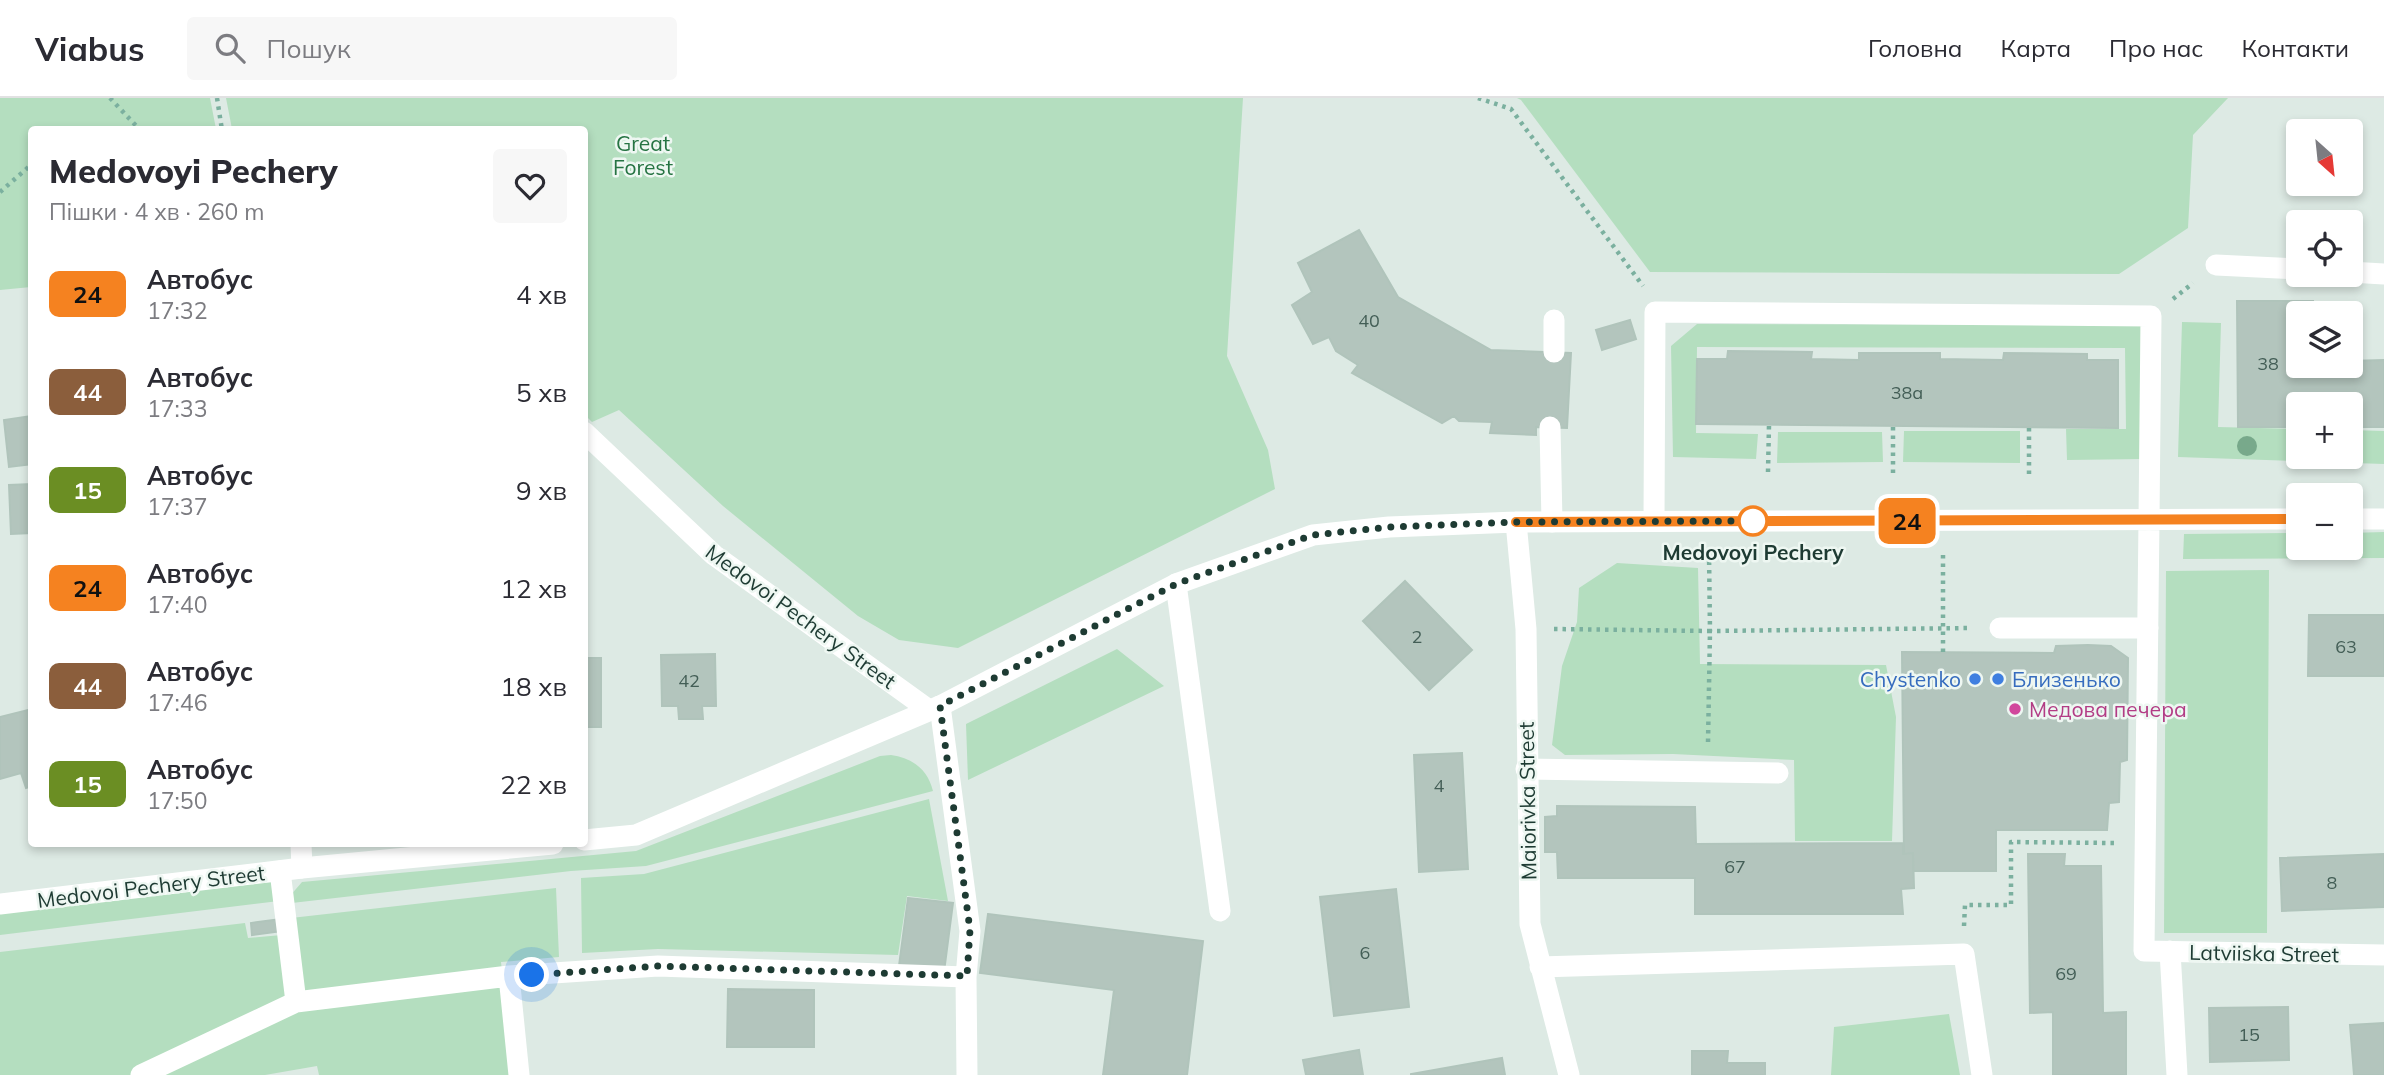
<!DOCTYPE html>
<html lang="uk">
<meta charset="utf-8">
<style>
body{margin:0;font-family:Mulish,sans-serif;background:#f7f7f7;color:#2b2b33;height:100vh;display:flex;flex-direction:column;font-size:26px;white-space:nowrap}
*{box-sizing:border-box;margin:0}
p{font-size:23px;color:#7c7c81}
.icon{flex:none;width:38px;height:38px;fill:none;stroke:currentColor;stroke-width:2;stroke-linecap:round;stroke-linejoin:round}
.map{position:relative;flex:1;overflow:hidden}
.details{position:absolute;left:28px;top:28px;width:560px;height:721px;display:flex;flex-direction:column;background:#fff;border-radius:7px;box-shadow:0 4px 10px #0003}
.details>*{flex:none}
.badge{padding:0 14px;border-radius:10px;font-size:24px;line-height:46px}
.needle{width:46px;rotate:153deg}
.tools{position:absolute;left:2286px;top:21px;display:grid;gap:14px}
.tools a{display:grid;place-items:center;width:77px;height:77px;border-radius:7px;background:#fff;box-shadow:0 4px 10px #0003;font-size:35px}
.you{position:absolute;width:35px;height:35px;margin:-18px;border:5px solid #fff;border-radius:50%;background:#1a73e8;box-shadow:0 0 0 10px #1a73e833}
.map>.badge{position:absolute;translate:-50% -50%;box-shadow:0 0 0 4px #fff}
.round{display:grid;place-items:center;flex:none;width:74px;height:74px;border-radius:7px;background:#f7f7f7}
.overview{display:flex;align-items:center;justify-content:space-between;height:119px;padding:0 21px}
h1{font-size:33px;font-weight:800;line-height:52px}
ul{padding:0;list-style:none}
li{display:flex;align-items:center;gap:21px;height:98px;padding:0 21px}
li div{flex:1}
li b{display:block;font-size:26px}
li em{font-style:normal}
li .badge{min-width:77px;font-weight:700;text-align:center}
header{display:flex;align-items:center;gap:42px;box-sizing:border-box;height:98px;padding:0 35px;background:#fff;border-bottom:2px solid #e1e1e2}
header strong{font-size:33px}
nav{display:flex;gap:38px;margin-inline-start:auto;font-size:24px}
.search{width:490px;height:63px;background:#f7f7f7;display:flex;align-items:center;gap:18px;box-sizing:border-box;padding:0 24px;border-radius:7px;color:#7c7c81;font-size:26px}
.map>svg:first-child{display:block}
.green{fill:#b4debf}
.building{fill:#b3c5bd;stroke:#b0c4bb;stroke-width:2}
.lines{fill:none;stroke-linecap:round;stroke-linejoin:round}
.path{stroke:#7bb09f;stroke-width:4.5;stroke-dasharray:3.5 5;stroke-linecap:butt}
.lane{stroke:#fff;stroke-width:21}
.street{stroke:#fff;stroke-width:21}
.tree{fill:#78a98b}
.line-casing{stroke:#fff;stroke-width:16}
.line{stroke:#f58220;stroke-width:10}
.walk{stroke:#1e3b33;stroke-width:7;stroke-dasharray:0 12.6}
.stop-dot{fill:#fff;stroke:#f58220;stroke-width:3.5}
.shop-dot{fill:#3f7fe0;stroke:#eef7f2;stroke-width:2.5}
.hotel-dot{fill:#d1479c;stroke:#eef7f2;stroke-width:2.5}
.labels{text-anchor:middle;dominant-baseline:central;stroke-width:5;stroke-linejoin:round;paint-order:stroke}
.number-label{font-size:18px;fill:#435e56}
.park-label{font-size:21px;fill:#267443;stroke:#eef7f2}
.stop-label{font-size:21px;font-weight:bold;fill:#1e3b33;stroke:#eef7f2}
.street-label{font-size:21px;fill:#1e3b33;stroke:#eef7f2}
.shop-label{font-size:21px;fill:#366cbe;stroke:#eef7f2;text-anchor:end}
.hotel-label{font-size:21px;fill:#b23c85;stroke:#eef7f2;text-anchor:start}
</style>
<header>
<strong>Viabus</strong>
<div class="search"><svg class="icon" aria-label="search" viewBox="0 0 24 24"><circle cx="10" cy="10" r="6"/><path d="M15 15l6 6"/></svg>Пошук</div>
<nav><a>Головна</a><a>Карта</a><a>Про нас</a><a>Контакти</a></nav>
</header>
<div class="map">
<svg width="2384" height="977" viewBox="0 0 2384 977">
<rect width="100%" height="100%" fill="#ddeae4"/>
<path class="green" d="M0,0H210L216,31L32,32L31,189L0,192Z
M226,0H1243L1227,258L1268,352L1275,391L958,550L899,542L858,518L723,408L619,312L592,324L585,317L584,32L232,31Z
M1517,0H2228L2193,37L2188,130L2119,176L1650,174L1521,2Z
M2182,224L2221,225L2218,329L2298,331V359H2350V332L2384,333V366L2178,359Z
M1697,226L2142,227L2143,361L2067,362L2066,331H2126L2125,250L1697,249L1696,335L1758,336L1756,361L1673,359L1671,248Z
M1904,333H2020V365L1903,364Z
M1778,334H1882L1883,364L1777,365Z
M2384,434V460L2183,461L2184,436L2298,435V450H2350V435Z
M1617,465L1698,470L1700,566L1886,567L1896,619L1892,743H1795L1794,662L1673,656L1565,657L1552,647L1562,568L1577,524L1579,490Z
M2269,472L2267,835H2164L2166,473Z
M1117,551L1164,588L968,682L966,626Z
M891,657C913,660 928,672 933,693L646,768L571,773L283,806L302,784L636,753L880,658Z
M929,701L948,803L907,798L898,857L658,851L582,855L581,780L644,776Z
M276,776L279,803L0,837V811Z
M556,790L559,859L501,864L513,977H319L317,968L265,977H0V854L245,825L248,840L293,836L291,820Z
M1949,916L1960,977H1831L1834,929Z"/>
<path class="building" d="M1359,132L1398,199L1491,252L1571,255L1567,330L1536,329V337L1490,335L1492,324L1459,323L1454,318L1442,325L1352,275L1358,267L1336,253L1329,239L1313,246L1292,207L1312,194L1298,165Z
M2237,203H2313V215H2298V268H2350V263L2384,262V329H2350V306H2298V329H2238Z
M1630,222L1636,241L1602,252L1596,232Z
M1728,253L1812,254L1811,261L1859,262V255H1940V261L2003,262L2004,255L2087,256V262H2118V330L1696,326L1697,261H1727Z
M32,318V366L9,369L4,322Z
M32,386V435L11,436L9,387Z
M1405,483L1472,552L1429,592L1363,523Z
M2309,517H2384V578H2308Z
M2088,547L2111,548L2128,560L2127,662L2120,664L2119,704L2109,705L2107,732H1996V773H1913V755L1904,756L1902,554L2054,555L2056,548Z
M715,556L716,608H702L703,621H679L678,608H662L661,557Z
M584,560H601V629H584Z
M32,611V688L26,690L21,675L0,681V619Z
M1462,655L1468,771L1419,774L1414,657Z
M1557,708L1695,709L1696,746L1903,745V756L1913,755L1914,790L1901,791L1903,816H1695V780H1558L1557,754H1545V719L1557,718Z
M2028,756H2065L2064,768H2101L2103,915L2126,914V977H2053V914L2030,915Z
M2384,756V809L2282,813L2280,760Z
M1396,791L1409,909L1334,918L1320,799Z
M908,800L953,805L944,874L899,868Z
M988,816L1203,843L1187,977H1103L1114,892L980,875Z
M282,821L283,833L252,837L251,825Z
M728,891L814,892V949H727Z
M2288,909L2289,962L2210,964L2209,910Z
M2384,925V977H2354L2350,927Z
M1359,952L1363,977H1306L1303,962Z
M1692,953H1728L1727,965H1765V977H1692Z
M1502,960L1505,977H1411V976Z"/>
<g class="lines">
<path class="path" d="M110,0L140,32
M217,0L222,32
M1478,0L1511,11L1643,188
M0,94L32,66
M2173,201L2193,185
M1768,374L1769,327
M1893,375V328
M2029,376V329
M1709,455L1710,533L1971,530
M1943,457V554
M1554,531L1710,533L1708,645
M1964,828L1965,807H2011V744L2114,745"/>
<path class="lane" d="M2216,167L2298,171
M2350,174L2384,176
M1554,222V254
M1550,329L1552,424
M584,334L714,457L929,612
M1654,423L1655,214L2151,218L2149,422
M1176,486L1220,813
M2000,530H2148
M940,608L970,833L966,879L967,977
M1526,671L1778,675
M301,746L302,770
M280,773L296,904
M2170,853L2177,977
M1540,869L1964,856L1982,977
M509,878L519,977
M141,977L296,904L509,878L658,868L966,879"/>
<path class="street" d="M2350,421H2384
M2149,422L2144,853L2384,857
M1516,424L1526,531L1530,826L1569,977
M584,742L636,737L940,608L1176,486L1313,437L1389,429L1516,424L2298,421
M0,806L302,770L553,746"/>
</g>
<circle class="tree" cx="2247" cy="348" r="10"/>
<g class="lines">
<g class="line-casing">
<path id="line" d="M1516,424L2298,421"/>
</g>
<use href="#line" class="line"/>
<path class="walk" d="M532,877L658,868L967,878L970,832L940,608L1176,486L1313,437L1390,429L1516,424L1753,423"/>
</g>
<circle class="stop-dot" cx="1753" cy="423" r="14"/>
<g class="shop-dot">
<circle cx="1975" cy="581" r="7"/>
<circle cx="1998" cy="581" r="7"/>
</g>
<circle class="hotel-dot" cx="2015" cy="611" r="7"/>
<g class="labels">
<g class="number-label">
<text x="1369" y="222">40</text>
<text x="2268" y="265">38</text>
<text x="1907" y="294">38а</text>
<text x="1417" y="538">2</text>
<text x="2346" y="548">63</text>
<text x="689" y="582">42</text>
<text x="1439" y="687">4</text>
<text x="1735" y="768">67</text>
<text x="2332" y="784">8</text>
<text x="1365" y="854">6</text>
<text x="2066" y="875">69</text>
<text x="2249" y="936">15</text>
</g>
<g class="park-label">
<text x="643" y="45">Great<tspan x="643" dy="24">Forest</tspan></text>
</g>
<g class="stop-label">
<text x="1753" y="454">Medovoyi Pechery</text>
</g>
<g class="street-label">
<text transform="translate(801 518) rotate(36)">Medovoi Pechery Street</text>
<text transform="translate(1527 703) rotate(-91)">Maiorivka Street</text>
<text transform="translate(151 788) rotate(-7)">Medovoi Pechery Street</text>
<text transform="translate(2264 855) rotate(1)">Latviiska Street</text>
</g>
<g class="shop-label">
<text x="1961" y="581">Chystenko</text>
<text x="2012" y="581" text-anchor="start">Близенько</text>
</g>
<g class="hotel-label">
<text x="2029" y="611">Медова печера</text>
</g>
</g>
</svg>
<div class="tools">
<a><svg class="needle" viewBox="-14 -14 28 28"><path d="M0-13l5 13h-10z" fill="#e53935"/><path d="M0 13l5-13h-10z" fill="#7c7c81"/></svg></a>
<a><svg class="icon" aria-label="locate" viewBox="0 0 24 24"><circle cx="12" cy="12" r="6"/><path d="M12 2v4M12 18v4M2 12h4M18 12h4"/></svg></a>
<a><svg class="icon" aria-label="layers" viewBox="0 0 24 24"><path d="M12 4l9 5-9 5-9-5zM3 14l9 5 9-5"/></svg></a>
<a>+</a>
<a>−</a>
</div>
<div class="you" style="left:532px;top:877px"></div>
<b class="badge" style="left:1907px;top:423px;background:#f58220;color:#111">24</b>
<section class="details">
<div class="overview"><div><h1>Medovoyi Pechery</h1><p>Пішки · 4 хв · 260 m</p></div><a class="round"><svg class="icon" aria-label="heart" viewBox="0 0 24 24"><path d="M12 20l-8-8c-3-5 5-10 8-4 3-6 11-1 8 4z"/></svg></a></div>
<ul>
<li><span class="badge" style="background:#f58220;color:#111">24</span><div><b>Автобус</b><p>17:32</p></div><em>4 хв</em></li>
<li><span class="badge" style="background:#8b5e3c;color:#fff">44</span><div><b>Автобус</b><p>17:33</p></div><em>5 хв</em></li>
<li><span class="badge" style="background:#6b8e23;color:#fff">15</span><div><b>Автобус</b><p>17:37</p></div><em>9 хв</em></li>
<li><span class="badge" style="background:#f58220;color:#111">24</span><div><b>Автобус</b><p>17:40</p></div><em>12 хв</em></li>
<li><span class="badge" style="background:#8b5e3c;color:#fff">44</span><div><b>Автобус</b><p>17:46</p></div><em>18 хв</em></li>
<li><span class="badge" style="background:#6b8e23;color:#fff">15</span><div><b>Автобус</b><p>17:50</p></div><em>22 хв</em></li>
</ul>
</section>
</div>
